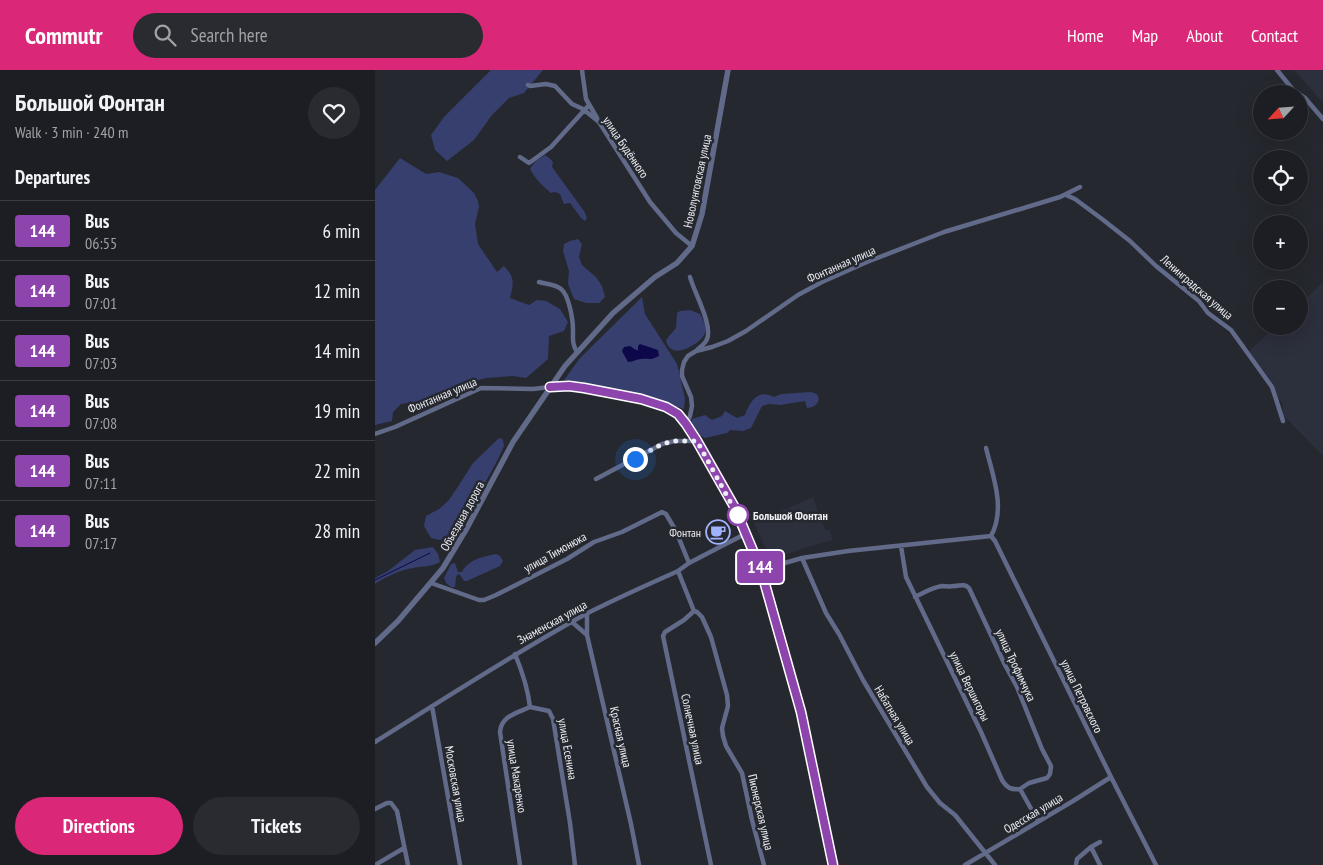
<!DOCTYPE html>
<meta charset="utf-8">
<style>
body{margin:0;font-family:"PT Sans Narrow",sans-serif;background:#292b30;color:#f1f3f6;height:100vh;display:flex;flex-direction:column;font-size:19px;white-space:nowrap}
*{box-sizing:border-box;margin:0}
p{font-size:16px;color:#a0a2a6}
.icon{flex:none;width:28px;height:28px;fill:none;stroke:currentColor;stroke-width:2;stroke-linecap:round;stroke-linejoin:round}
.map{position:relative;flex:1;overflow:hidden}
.drawer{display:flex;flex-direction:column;background:#1c1e23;width:375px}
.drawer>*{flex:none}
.badge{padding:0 10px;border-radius:4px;font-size:18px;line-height:32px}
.needle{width:32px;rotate:244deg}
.controls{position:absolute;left:878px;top:15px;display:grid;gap:10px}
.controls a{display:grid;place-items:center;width:55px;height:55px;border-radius:50%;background:#1c1e23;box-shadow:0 5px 20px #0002,0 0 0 1px #3a3c41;font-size:25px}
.you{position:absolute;width:25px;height:25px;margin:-12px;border:4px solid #fff;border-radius:50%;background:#1a73e8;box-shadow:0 0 0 8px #1a73e833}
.map>.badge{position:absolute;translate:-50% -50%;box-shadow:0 0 0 2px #fff}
h2{padding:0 15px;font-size:19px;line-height:45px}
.round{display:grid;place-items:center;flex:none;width:52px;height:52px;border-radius:26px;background:#292b30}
.headline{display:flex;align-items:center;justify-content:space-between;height:85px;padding:0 15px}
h1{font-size:24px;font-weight:700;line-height:38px}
.action{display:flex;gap:10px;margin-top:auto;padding:10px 15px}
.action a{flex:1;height:58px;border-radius:30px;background:#db2777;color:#fff;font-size:20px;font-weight:700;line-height:58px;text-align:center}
.action a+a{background:#292b30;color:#f1f3f6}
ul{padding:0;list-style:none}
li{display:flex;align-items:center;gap:15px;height:60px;padding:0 15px;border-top:1px solid #3a3c41}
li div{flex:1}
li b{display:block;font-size:19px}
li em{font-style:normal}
li .badge{min-width:55px;font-weight:700;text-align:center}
header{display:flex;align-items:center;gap:30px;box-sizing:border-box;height:70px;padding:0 25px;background:#db2777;color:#fff}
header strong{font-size:24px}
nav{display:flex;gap:28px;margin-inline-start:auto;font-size:18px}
.search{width:350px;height:45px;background:#292b30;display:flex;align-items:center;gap:12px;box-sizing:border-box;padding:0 18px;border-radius:28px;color:#a0a2a6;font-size:19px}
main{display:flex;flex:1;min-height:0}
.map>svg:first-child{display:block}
.built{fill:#2c2f3c}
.green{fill:#363f6e}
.water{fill:#0d084a}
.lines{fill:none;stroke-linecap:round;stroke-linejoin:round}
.stream{stroke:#0d084a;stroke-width:1}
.minor{stroke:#626a8a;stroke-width:4.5}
.tertiary{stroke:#626a8a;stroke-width:5.5}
.line-casing{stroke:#fff;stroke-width:11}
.line{stroke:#8e44ad;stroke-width:8}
.walk{stroke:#eceef3;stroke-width:5;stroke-dasharray:0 9}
.stop-dot{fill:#fff;stroke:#8e44ad;stroke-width:2.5}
.labels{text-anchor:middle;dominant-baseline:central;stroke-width:5;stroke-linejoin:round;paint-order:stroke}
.street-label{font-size:12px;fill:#eceef3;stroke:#26282f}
.stop-label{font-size:12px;font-weight:bold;fill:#eceef3;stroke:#26282f;text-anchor:start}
.poi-label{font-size:12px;fill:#eceef3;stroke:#26282f;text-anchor:end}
</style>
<header>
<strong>Commutr</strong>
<div class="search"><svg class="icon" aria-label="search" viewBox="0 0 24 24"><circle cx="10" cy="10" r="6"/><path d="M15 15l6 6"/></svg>Search here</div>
<nav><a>Home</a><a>Map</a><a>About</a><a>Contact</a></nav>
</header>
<main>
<section class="drawer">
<div class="headline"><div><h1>Большой Фонтан</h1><p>Walk · 3 min · 240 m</p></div><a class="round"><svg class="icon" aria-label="heart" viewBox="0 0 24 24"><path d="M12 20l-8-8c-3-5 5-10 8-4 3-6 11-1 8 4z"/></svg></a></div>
<h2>Departures</h2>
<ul>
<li><span class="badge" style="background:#8e44ad;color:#fff">144</span><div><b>Bus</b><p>06:55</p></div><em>6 min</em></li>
<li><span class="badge" style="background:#8e44ad;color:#fff">144</span><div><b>Bus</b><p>07:01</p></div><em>12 min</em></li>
<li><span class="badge" style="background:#8e44ad;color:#fff">144</span><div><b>Bus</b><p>07:03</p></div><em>14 min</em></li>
<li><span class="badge" style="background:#8e44ad;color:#fff">144</span><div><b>Bus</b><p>07:08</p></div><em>19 min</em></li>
<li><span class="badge" style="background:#8e44ad;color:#fff">144</span><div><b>Bus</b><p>07:11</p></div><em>22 min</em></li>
<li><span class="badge" style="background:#8e44ad;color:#fff">144</span><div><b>Bus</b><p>07:17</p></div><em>28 min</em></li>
</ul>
<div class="action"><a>Directions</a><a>Tickets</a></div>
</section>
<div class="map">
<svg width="948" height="795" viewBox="0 0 948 795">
<rect width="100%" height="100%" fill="#26282f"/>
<path class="built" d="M919,0H948V33Z
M948,212V386L905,342L908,341L907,333L874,281L901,256H924V235Z
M438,427L450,460H455L458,470L423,480L396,490L379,453Z"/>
<path class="green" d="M116,0H168L149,23L134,28L117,45L99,70L72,91L60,80L56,65L69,47Z
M170,85L174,88L178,92L177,97L209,141L212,148L210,151L206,148L195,133L189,134L185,124L180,122L176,123C168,116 160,109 155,99C159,92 163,89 170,85Z
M25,88L51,104L64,102L83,108L99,123L103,131L104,137L100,154L103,174L122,202L129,196C141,208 138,214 135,228L154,235L162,230L171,231L185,239L193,252L189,261L174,266L173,289L151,308L138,306L111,308L79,317L45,331L26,334L18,342L17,351L0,355V120Z
M203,169L207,174L204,187L207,195L221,207L227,216L230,227L224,233H211L199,229L193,214L194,201L188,181L189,174L195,171Z
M267,227L270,244L302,294L310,329L309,339L266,325L189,310L205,288Z
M315,240L325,244C328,249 332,257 330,263C327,273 295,293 291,270L301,258L302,243L305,241Z
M436,322L442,324L444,329C442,336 438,337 432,338L430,331L405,335L394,334L387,336L376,358L368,361L355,360L352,363L330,368L326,366L317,353V349L330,345L337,350L347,346L350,341L362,348L370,345C371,341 373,338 375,334C382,324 388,322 399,327L406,324Z
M126,368L128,370L129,376L122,391L105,422L99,430L92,437L82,461L65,470L56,468L49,456L51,446L64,439L74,430L84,415L98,393L123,369Z
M58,477L63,484L65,492C57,497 47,496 38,498C25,500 10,507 0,514V508L13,501L40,480Z
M121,484L125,486L128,491L125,496L92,511H89L85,505L83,504L81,507L80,517H76L71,513L69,508L76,494L80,493L83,502H87C94,489 107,487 121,484Z"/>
<path class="water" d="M265,274L283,280L284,286C274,291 276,288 266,289C261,289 259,292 253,292L247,281L249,277L255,276L261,280H263V276Z"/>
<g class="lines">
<path class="stream" d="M0,510L55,483"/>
<path class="minor" d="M207,0L211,29L222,48
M902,0L919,21L930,28L948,49
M153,15L155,16L171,14L180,16L197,34L208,39L224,52L275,132L301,163L317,176
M145,87L154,93L176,77L214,35
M691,125L700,129L727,149L755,171L781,196L824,231L833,243L856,260L897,317L901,329L908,351
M315,207C319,222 338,255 332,269C331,273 325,277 322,280
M164,212C171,214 180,214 186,219C194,225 198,250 198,260C198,269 197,274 202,282
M311,354L315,346L317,336L316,327L307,306V300L309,292L313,286L321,281L337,277L353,271L371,261L423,225L447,212L492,192L569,162L685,127L705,117
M0,364L20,357L106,318L158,319L175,317
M611,378C618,406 631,439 616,466
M221,409L287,374L300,371H322
M526,476L531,507L606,662L627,710C632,718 636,720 645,719L663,751
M427,488L451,543L464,564L488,610L552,717L565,733L580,745L620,795
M386,500L427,488L473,481L616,466L620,471L736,707L781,795
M303,501L319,541L322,542L327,547L336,567L352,625L353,636L347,658L348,666L351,676L367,703L377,750L389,795
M56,513L104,530H109L121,525L192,489L219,472L247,462L287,442L291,444L301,461L314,493
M540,527C548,523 558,517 567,516C571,516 575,517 579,516C585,516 589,513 594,518L630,595L642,617L667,679L676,696L675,704L672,708L654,713L645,719
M319,541L309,550L290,562L288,566L336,795
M212,544V565L256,754L264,795
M197,552L212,565
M140,584C147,601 153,619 155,637L174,641L178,649L195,753L200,795
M57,636L85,795
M0,672C69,629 138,584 209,545C240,529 272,515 303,501L314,493L370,464
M0,739L12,733H16L22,741L33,795
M716,777L725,772
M0,795L29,778
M145,795L125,662C126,646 142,643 155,637
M590,795L698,731L736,707
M701,795L702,789L716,777L725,795"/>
<path class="tertiary" d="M175,317L194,316L209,318L266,329L291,337L303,344L311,354L322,371L360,438L386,500L426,642L458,795
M0,573L23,551L68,498L92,458L138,372L190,296L238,243L280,207L302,193L317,176L327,144L353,0"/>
</g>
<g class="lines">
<g class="line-casing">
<path id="line" d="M175,317L194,316L209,318L266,329L291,337L303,344L311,354L322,371L360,438L386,500L426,642L458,795"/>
</g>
<use href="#line" class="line"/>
<path class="walk" d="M260,389L287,374L300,371H322L364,448L363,445"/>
</g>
<defs>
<g id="cafe-ring" transform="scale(1.25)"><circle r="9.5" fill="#26282f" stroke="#a1b2fd" stroke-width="1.5"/><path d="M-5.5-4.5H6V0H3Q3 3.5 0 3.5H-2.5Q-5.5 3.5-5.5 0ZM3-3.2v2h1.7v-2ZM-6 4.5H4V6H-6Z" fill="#a1b2fd"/></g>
</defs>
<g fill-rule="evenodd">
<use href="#cafe-ring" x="343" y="462"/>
</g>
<circle class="stop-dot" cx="363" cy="445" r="10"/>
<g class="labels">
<g class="street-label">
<text transform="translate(251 77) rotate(56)">улица Будённого</text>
<text transform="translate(322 111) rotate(-78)">Новолунговская улица</text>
<text transform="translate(466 194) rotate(-24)">Фонтанная улица</text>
<text transform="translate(822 217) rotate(41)">Ленинградская улица</text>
<text transform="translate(67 325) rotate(-23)">Фонтанная улица</text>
<text transform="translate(87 446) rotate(-61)">Объездная дорога</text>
<text transform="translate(180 482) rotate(-29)">улица Тимонюка</text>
<text transform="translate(177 552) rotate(-29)">Знаменская улица</text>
<text transform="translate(641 595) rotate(65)">улица Трофимчука</text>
<text transform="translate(595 616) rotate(64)">улица Вершигоры</text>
<text transform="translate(707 626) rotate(64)">улица Петровского</text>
<text transform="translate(520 645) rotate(59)">Набатная улица</text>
<text transform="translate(318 659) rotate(78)">Солнечная улица</text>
<text transform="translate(246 667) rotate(77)">Красная улица</text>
<text transform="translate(193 679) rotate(80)">улица Есенина</text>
<text transform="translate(142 706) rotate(81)">улица Макаренко</text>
<text transform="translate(81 714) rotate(80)">Московская улица</text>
<text transform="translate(386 742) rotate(77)">Пионерская улица</text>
<text transform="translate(658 743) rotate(-31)">Одесская улица</text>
</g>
<g class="stop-label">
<text x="378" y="445">Большой Фонтан</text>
</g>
<g class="poi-label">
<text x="326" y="462">Фонтан</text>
</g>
</g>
</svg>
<div class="controls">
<a><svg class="needle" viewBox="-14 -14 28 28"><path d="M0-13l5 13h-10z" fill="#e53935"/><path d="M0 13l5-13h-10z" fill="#a0a2a6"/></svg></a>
<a><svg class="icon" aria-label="locate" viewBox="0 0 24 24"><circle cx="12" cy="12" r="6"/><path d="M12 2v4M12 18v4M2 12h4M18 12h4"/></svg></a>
<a>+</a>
<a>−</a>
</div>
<div class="you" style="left:260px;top:389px"></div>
<b class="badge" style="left:385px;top:497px;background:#8e44ad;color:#fff">144</b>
</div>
</main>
